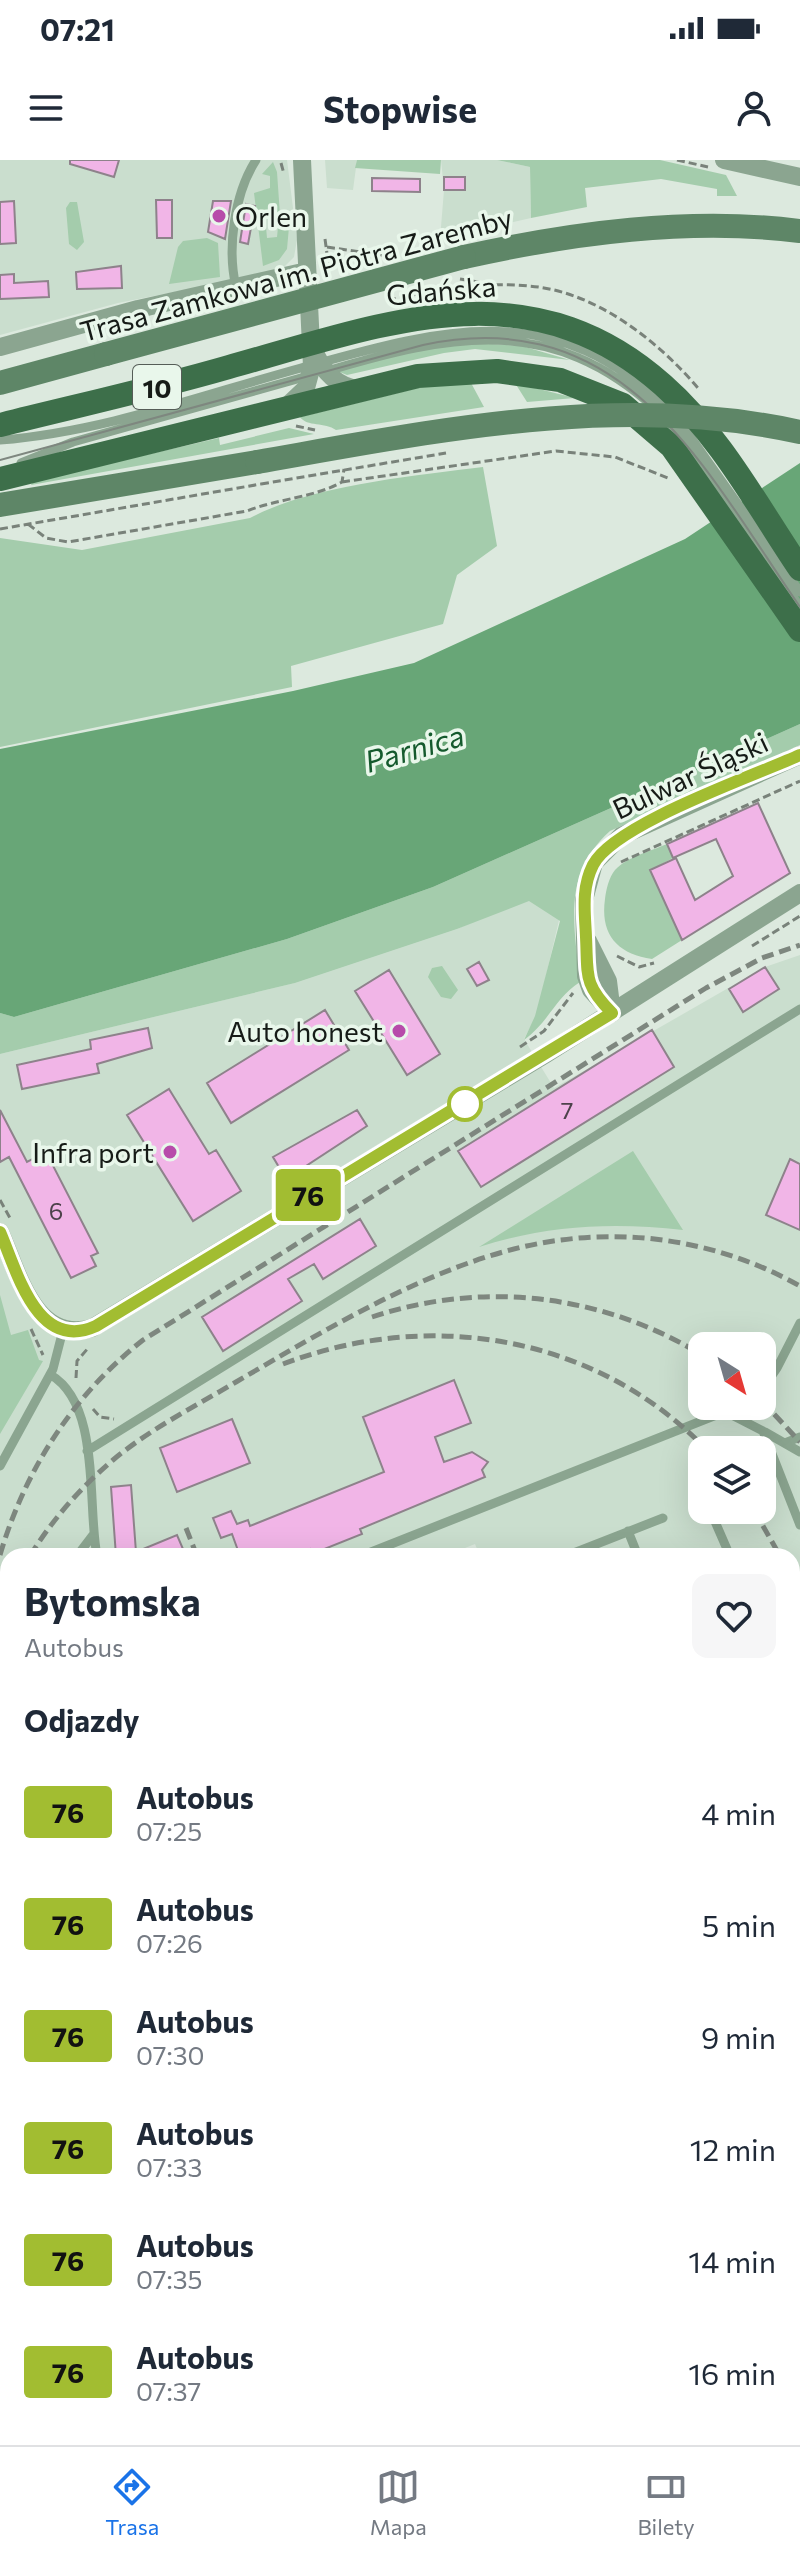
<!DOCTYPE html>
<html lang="pl">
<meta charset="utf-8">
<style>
body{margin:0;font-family:Commissioner,sans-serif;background:#f6f6f7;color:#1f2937;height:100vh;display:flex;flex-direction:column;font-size:30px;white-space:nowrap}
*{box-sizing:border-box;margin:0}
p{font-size:26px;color:#747a83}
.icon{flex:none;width:44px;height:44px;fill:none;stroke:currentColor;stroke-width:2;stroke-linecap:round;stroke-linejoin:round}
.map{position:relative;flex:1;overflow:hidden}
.drawer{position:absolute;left:0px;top:1388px;width:800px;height:898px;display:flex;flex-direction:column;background:#fff;border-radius:24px 24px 0 0;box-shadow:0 8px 32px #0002}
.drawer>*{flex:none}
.badge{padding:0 16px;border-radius:6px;font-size:28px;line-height:52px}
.needle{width:52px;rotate:143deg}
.controls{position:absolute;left:688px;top:1172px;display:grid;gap:16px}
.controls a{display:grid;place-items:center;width:88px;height:88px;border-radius:16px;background:#fff;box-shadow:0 8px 32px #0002;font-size:40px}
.map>.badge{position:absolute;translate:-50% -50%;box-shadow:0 0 0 4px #fff}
h2{padding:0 24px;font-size:30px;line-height:72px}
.round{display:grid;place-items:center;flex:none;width:84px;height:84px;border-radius:16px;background:#f6f6f7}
.head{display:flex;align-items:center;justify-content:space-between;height:136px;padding:0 24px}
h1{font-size:38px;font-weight:700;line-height:60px}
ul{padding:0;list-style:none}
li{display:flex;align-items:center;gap:24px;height:112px;padding:0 24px}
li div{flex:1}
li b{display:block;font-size:30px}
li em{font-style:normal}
li .badge{min-width:88px;font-weight:700;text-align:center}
.status{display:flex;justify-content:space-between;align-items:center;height:56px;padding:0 40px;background:#fff;direction:ltr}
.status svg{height:22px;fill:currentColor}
header{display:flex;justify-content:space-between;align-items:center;height:104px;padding:0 24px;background:#fff;font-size:36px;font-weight:700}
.menu{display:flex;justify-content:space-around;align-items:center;height:112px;border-top:2px solid #e0e1e3;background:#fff;font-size:22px;color:#747a83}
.menu a{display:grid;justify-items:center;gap:4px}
.menu .on{color:#1a73e8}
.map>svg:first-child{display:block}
.built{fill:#cadece;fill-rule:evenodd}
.green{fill:#a4ccac}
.water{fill:#68a677}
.building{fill:#f1b5e7;stroke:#8e828b;stroke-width:2}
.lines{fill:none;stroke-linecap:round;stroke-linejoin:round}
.path{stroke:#79827a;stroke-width:3;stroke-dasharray:8 4;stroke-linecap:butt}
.lane{stroke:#8ba590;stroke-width:9}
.street{stroke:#8ba590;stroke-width:18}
.secondary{stroke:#5e8667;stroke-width:24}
.primary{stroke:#3d6f4a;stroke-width:24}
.tram{stroke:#7e877f;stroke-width:2}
.rail{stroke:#7e877f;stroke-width:5;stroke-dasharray:12 6;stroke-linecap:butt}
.path-bridge{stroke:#79827a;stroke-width:3;stroke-dasharray:8 4;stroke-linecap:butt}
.secondary-bridge{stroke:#5e8667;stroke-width:24}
.line-casing{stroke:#fff;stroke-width:18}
.line{stroke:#a2bd31;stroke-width:12}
.poi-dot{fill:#b74baa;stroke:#e9f7eb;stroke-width:3}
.stop-dot{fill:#fff;stroke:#a2bd31;stroke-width:4}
.labels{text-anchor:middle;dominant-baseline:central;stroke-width:7;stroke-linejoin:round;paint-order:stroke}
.number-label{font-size:24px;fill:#4d424b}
.shield{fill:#e9f7eb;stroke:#555d57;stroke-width:2}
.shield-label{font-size:26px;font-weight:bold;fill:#161b17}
.poi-label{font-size:28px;fill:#161b17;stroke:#e9f7eb;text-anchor:end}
.street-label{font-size:28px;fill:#161b17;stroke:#e9f7eb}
.water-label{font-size:30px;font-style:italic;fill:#145a2d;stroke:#e9f7eb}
</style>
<div class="status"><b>07:21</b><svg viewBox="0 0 49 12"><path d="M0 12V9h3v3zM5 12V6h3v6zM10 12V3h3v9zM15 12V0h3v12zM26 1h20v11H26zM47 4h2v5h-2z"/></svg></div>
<header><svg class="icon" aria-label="menu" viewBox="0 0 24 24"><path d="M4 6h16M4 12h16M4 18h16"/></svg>Stopwise<svg class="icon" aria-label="person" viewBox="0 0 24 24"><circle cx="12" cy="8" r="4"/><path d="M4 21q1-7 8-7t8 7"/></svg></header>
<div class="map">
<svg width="800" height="2285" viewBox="0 0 800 2285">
<rect width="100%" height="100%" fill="#dce9de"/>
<path class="built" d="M0,0H287L297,80L294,97L283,108L266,114L118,143L0,175Z
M325,0H357L353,30L327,28Z
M441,0H497L530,7L531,58L440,79L444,30Z
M527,738L560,756L537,854L524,879L554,928L765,807L800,795V2189L792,2169V1396H480L475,1384L445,1396H8V2278H562L565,2285H0V894L295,823L457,769ZM702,1186H762V1246H702ZM702,1290H762V1350H702Z"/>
<path class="green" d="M357,0H441L440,14L355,8Z
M497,0H660L726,15L737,36H717V29L661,19L585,28L587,47L531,58L530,7Z
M273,2L277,12L280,55L265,56L267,78L277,77L278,67H289L287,89L279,100L263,106L254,33L270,28V16L262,14Z
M70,42H77L84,82L77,90L69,84L66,48Z
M207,78L218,83L220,117L169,124L178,87L183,81Z
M478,183L522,186L570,200L475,189L444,193L347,215L337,211L415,190Z
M470,221L484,247L336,270C325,262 307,267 300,257L426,226Z
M515,223L575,238L527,242Z
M289,268L314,274L31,325L33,321L219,278L220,285Z
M483,307L497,386L457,415L443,464L291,506L292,527L0,587V378L82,390L250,358C312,325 413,316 483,307Z
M800,564V585L610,671C562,714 574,764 580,822C556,837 548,863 524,880L535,856L560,761L529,741L457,769L295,823L0,894V853L14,857L287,779L433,727Z
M667,684L673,698L650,710L682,780L652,799C617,794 600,774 605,739C606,730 609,717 615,710C627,697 651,691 667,684Z
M442,806L458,830L451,839L441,837L428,817L432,808Z
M633,991L683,1070C613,1062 547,1065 479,1087Z
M0,1135L11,1175L28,1170L39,1200L43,1201L0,1274Z
M8,2234V2278H36L35,2285H0V2237Z"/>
<path class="water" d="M800,303V564L433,727L287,779L14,857L0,853V589L293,531L414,503L685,379Z
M792,2169L800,2189V2285H565L562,2278H792Z"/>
<path class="building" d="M70,0H119L114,17L70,4Z
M444,17H465V30H444Z
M372,18L420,19V32L372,31Z
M156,40H172V78H157Z
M14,41L16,83L0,84V42Z
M213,41H231L225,79L208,72Z
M246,44L255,46L248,84L240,82Z
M121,106L122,128L77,129L76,112Z
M14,114V123L48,121L49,137L0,139V115Z
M758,643L790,713L682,780L650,710L676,698L695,740L733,716L716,679L673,698L667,684Z
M479,802L489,820L477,826L467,809Z
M765,807L779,829L743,852L729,829Z
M389,810L440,894L407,915L355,831Z
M325,850L349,890L231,963L207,923Z
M148,868L152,888L97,904L99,913L22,929L17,905L91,889L90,880Z
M652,870L674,907L481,1027L458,991Z
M169,929L209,994L216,990L241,1031L193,1061L127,955Z
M0,950L27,1002L46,992L98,1093L91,1096L96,1106L71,1118L9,997L0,1002Z
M357,950L367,966L286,1019L273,997Z
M790,999L800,1004V1070L766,1055Z
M360,1059L376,1086L323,1119L314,1104L288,1119L302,1141L223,1191L202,1157Z
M454,1220L471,1263L435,1277L444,1302L472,1292L488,1302L482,1310L485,1317L360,1369L362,1374L312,1394L310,1389L292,1396H240L232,1374L221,1378L213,1358L231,1351L237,1364L248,1360L250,1366L384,1312L363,1257Z
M232,1259L250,1303L177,1332L160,1288Z
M131,1325L136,1392L177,1375L186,1396H116L111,1327Z"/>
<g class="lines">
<path class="path" d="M677,0L708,7
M281,3L284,14
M325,79L329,108
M327,87L388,96
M460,119L496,125
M388,140C433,131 483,121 529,126C595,131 657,180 698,228
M296,266L315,270
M342,322L556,291L615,297L668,318
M28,364L46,378L68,382L247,351C277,339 316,337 342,322L344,309
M0,369L261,324
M621,702L800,621
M752,786L800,756
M617,796L639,807L654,803
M520,887L544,871L573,833
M0,1040L10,1058
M31,1169L43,1195
M76,1218L77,1201L89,1187
M93,1249L100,1257L114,1259"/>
<path class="lane" d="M236,127C227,89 234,34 256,0
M327,211C451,174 552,153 657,250
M668,261L699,300L800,447
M680,262L800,432
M0,280C103,272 202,235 301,208C438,170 555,134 669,251
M21,303L73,282L308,216
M51,1215C101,1245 87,1345 97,1396
M762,1230L777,1208L800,1163
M726,1252L763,1271L800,1365
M765,1272L800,1292
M785,1283L800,1277
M87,1291L800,849
M0,1306L53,1209L63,1170
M710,1350L730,1396
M628,1371L638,1396
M77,1396L93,1375
M361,1396L739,1246
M566,1396L663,1358
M792,1452H800
M792,1541L800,1526
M792,1607L800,1628
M0,1690L8,1715
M792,1778L800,1798
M792,1809L800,1806
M792,1957L800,1954
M792,1983L800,2003
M245,2278L249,2285
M297,2278L300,2285
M407,2278L410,2285"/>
<path class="street" d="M724,0L800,17
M0,187L138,149L307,111
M314,190C322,210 336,226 358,229
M287,246L306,228L312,206L302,0
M588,781L608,821L612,853
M612,853L591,830L586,816L584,740L594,703L621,676L800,595
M0,1072C18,1111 34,1185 92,1168L546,894L800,733"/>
<path class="secondary" d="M464,97C572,73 689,57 800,71
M0,223L106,194
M0,345L257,302"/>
<path class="primary" d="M0,265C76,246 153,229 229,207C381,165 527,104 663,225C720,275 758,347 800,409
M0,319L418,216L497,211L560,220L623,245L672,287L800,470"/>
<path class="tram" d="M0,300L423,185C625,142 704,308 800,447"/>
<path class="rail" d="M372,1157C483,1120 602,1134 702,1195
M283,1204C430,1148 596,1175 707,1290
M762,1241L800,1282
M754,1350L780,1396
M186,1368L197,1396
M0,1395C25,1310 73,1235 143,1180L706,828L762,798L800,785
M30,1396C52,1360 81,1327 113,1300C150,1269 194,1247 236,1222C332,1166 449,1094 561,1080C643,1069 727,1085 800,1126
M792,1424L795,1432
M0,1455L8,1437
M0,1797L8,1826
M0,1855L8,1875
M0,1918L8,1961
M0,1961L8,1988
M171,2278L174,2285
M432,2278L435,2285
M542,2278L545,2285
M63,2285L64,2278"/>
<path class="path-bridge" d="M261,324L446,293"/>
<path class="secondary-bridge" d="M106,194L464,97
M257,302C435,271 620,232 800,272"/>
</g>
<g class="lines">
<g class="line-casing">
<path id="line" d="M0,1072C17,1111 37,1193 96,1166L612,853C583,824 588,815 586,777C585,752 581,729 593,705C614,664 754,616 800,595"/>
</g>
<use href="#line" class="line"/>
</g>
<g class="poi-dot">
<circle cx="219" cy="56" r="8"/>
<circle cx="399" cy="871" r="8"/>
<circle cx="170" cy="992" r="8"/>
</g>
<circle class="stop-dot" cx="465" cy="944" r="16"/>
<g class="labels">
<g class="number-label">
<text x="567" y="949">7</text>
<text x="56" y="1050">6</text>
</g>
<rect class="shield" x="133" y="205" width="48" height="44" rx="6"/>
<g class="shield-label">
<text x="157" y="227">10</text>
</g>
<g class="poi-label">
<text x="235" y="56" text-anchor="start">Orlen</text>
<text x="383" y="871">Auto honest</text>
<text x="154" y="992">Infra port</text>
</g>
<g class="street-label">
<text transform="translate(296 114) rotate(-15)">Trasa Zamkowa im. Piotra Zaremby</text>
<text transform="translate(441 130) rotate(-5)">Gdańska</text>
<text transform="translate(690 615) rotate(-25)">Bulwar Śląski</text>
</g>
<g class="water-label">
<text transform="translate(414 587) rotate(-16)">Parnica</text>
</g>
</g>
</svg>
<div class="controls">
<a><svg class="needle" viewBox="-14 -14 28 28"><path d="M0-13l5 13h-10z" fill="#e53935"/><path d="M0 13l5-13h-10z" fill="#747a83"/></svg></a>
<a><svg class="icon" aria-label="layers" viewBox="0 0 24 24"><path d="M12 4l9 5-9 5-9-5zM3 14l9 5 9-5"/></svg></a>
</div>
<b class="badge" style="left:308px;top:1035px;background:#a2bd31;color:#111">76</b>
<section class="drawer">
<div class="head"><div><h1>Bytomska</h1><p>Autobus</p></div><a class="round"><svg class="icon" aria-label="heart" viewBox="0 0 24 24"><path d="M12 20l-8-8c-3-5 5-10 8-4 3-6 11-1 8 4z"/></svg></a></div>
<h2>Odjazdy</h2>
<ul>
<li><span class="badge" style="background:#a2bd31;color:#111">76</span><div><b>Autobus</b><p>07:25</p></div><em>4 min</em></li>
<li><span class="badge" style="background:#a2bd31;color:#111">76</span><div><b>Autobus</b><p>07:26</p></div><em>5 min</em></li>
<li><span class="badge" style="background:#a2bd31;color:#111">76</span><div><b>Autobus</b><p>07:30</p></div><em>9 min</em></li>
<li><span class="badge" style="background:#a2bd31;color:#111">76</span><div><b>Autobus</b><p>07:33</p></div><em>12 min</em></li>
<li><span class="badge" style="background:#a2bd31;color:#111">76</span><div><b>Autobus</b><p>07:35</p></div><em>14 min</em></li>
<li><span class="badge" style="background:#a2bd31;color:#111">76</span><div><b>Autobus</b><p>07:37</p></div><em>16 min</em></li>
</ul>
</section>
</div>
<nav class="menu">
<a class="on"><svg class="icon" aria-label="directions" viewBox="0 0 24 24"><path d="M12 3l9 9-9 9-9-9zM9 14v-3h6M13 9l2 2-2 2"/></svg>Trasa</a>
<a><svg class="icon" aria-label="map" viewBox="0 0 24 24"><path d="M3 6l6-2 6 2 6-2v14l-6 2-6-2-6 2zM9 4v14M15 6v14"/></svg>Mapa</a>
<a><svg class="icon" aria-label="tickets" viewBox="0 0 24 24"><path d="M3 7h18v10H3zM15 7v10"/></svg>Bilety</a>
</nav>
